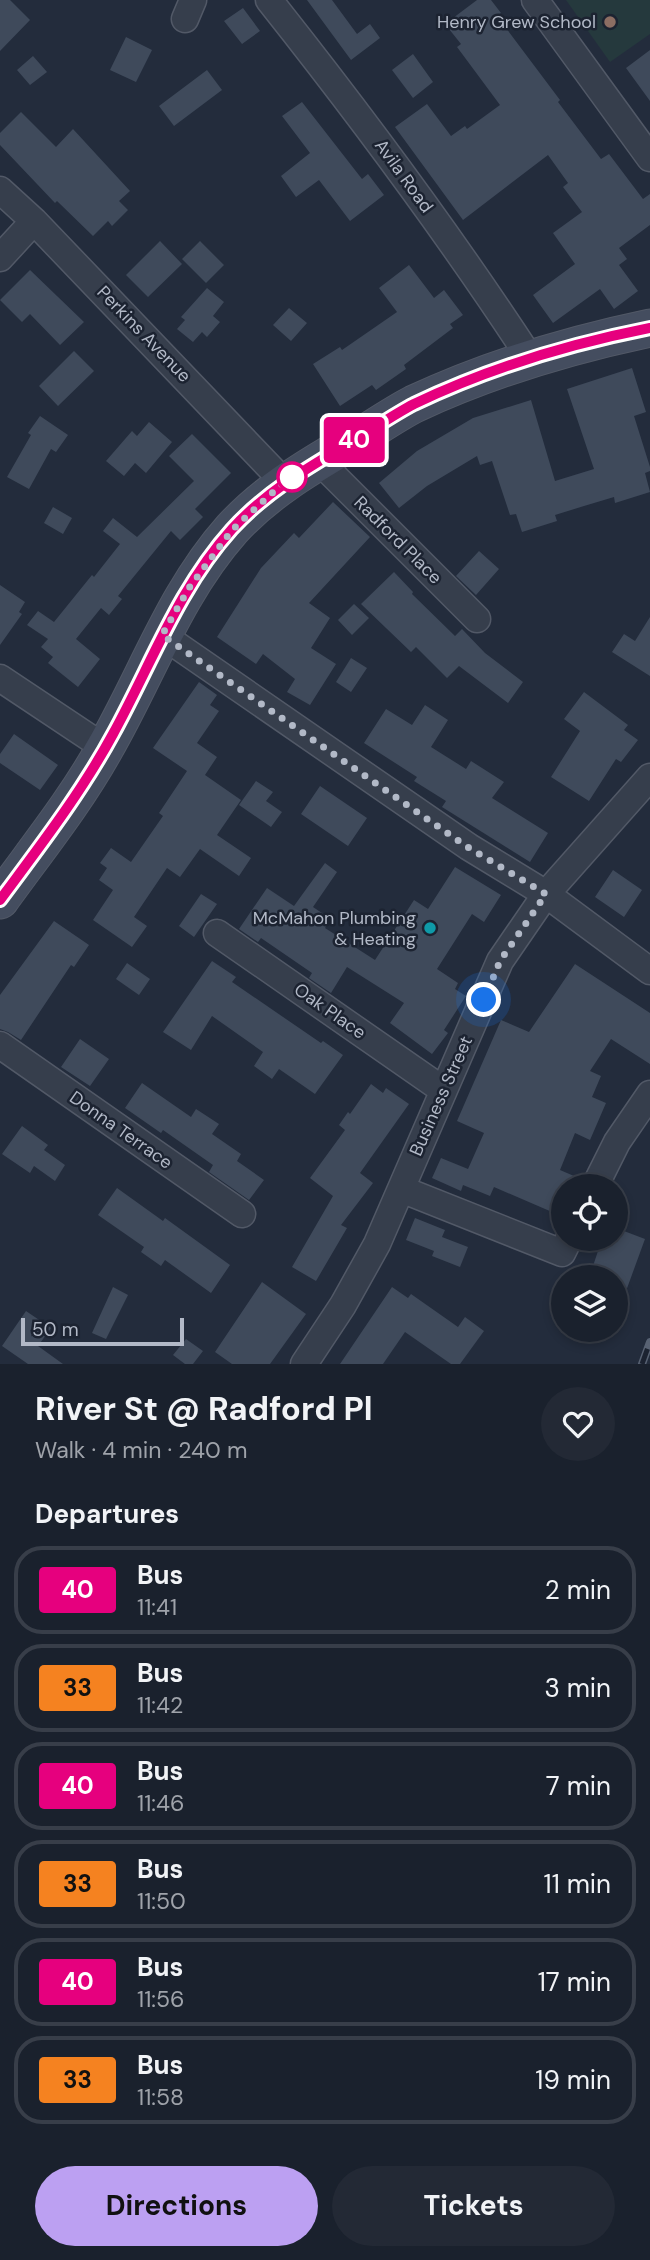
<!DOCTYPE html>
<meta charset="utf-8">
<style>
body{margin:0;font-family:"DM Sans",sans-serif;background:#232935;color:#f1f3f6;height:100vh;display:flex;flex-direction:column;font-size:26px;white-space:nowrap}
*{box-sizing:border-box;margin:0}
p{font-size:23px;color:#9fa3aa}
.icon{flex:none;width:38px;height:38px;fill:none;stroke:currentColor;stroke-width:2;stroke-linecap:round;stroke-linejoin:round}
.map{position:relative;height:1364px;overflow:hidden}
.panel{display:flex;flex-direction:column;background:#1a212d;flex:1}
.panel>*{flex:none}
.badge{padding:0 14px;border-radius:5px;font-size:24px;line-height:46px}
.controls{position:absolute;left:551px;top:1174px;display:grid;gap:14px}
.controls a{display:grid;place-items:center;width:77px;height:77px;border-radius:50%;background:#1a212d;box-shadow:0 4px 10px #0003,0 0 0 2px #383e49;font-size:35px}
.scale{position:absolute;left:21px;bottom:18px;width:163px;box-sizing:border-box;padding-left:7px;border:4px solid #b2b9c7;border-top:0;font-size:19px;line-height:24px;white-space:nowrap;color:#b2b9c7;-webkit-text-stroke:5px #1c2331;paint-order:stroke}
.you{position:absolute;width:35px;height:35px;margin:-18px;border:5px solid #fff;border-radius:50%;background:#1a73e8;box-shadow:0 0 0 10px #1a73e833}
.map>.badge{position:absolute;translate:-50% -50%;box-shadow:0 0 0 4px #fff}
h2{padding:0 35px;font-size:26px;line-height:63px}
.round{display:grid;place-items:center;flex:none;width:74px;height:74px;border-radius:37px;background:#232935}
.headline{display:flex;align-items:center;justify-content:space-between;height:119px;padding:0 35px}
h1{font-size:33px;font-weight:700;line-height:52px}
.button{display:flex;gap:14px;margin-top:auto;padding:14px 35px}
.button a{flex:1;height:80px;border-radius:42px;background:#bca0f2;color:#111;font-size:28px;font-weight:700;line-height:80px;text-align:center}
.button a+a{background:#232935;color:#f1f3f6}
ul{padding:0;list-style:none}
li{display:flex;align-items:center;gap:21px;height:88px;margin:0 14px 10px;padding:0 21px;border:4px solid #383e49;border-radius:28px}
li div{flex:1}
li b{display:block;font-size:26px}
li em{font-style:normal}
li .badge{min-width:77px;font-weight:700;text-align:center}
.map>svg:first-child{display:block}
.green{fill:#25393d}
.building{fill:#3f4a5b}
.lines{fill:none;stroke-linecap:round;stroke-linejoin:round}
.minor-casing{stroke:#525967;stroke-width:29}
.secondary-casing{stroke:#525967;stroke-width:39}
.minor{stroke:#363e4c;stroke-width:26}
.secondary{stroke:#444d5f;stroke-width:37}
.rail-casing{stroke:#586273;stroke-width:8}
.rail{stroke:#1c2331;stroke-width:5;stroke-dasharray:16;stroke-linecap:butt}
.line-casing{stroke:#fff;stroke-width:16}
.line{stroke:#e6007e;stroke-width:10}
.walk{stroke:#b2b9c7;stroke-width:7;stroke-dasharray:0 12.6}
.education-dot{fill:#8d6e63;stroke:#1c2331;stroke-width:2.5}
.stop-dot{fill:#fff;stroke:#e6007e;stroke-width:3.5}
.culture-dot{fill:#0f9aa8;stroke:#1c2331;stroke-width:2.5}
.labels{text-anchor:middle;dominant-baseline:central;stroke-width:5;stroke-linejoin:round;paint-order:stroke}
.poi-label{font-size:18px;fill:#b2b9c7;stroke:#1c2331;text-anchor:end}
.street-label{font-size:18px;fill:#b2b9c7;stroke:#1c2331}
</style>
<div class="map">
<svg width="650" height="1364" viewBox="0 0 650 1364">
<rect width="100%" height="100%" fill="#232c3c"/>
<path class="green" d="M566,0H650V34L610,62Z"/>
<path class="building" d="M0,0H10L30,20L0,51Z
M307,0H332L357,34L370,24L380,38L351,60Z
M477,0H491L501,13L497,16L560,100L558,102L601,159L609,154L643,199L650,194V225L619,248L627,259L619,265L638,291L614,309L600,289L553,323L533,295L575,264L553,233L582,212L563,187L568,183L548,155L463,220L395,127L427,104L451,136L465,126L467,129L500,105L457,47L461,44L445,24Z
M243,8L260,31L242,44L224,21Z
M126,37L152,50L136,82L110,70Z
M650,50V101L626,68Z
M413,54L433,82L413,98L392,70Z
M33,56L47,72L30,85L17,70Z
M207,70L222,90L174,126L159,106Z
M302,102L362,179L368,174L384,195L350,221L319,180L296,197L281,176L310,153L282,116Z
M21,112L56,147L73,129L130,191L119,201L128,210L112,226L108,221L93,236L57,201L55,203L0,145V133Z
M160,241L182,264L148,297L126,275Z
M200,241L224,265L206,283L182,259Z
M409,265L434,298L444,290L463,315L450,324L453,328L404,365L406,369L376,390L372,385L340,406L313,364L340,347L342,350L397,312L379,288Z
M30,270L84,322L60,345L30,314L22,322L0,300Z
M207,288L224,302L213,316L220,322L207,337L202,332L193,342L177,329L185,320L181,317Z
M289,308L307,323L291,341L273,325Z
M74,351L94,371L58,406L39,386Z
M632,368L646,412L634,416L650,467V471L645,473L650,492L615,503L614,497L584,506L555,515L557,521L522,532L516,514L510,515L492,461L480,465L477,456L427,486L399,508L379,483L417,451L473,418L531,400L555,481L594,469L567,389Z
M40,416L68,435L56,452L51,449L29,489L7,477L31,435L28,433Z
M149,422L172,442L146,473L135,463L124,476L106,461L132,431L137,436Z
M192,434L231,473L195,509L203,517L180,540L171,531L118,596L122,599L109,615L101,608L76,639L100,659L78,687L48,663L53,657L41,647L48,639L27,625L38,611L54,622L92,575L94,577L120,544L103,531L113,518L137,537L194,481L169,456Z
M333,502L370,537L309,603L330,618L311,648L336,664L310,705L287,692L295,679L263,654L256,664L217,637L261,568L294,533L299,538Z
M53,507L72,518L63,534L44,523Z
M479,551L499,569L476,595L456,576Z
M394,572L413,592L412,594L455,636L462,629L485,653L523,682L508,703L459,666L447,678L416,647L411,652L361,604Z
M0,585L25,602L19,612L22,614L0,645Z
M354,604L369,618L352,635L338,620Z
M650,617V676L612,652L624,634L635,641Z
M351,658L367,668L351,692L336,682Z
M199,682L217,695L210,705L219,711L197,743L217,757L205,775L241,800L217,835L251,858L239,876L200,849L180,877L167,868L134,917L147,926L132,947L93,920L113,890L99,880L107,868L100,863L111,848L131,862L163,816L159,813L187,771L153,748Z
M584,692L628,725L624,730L638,740L621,762L616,759L589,801L551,777L580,731L564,719Z
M425,705L448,720L431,747L466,769L471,761L504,782L492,798L548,833L530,862L442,807L446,801L414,781L417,777L364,743L386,709L412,725Z
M14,734L58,765L40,790L0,763V754Z
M256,781L273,792L266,801L282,812L271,827L239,805Z
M320,786L367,818L348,846L301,814Z
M325,863L337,872L313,907L331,919L325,928L375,960L414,900L428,909L455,867L501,895L484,922L472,914L437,969L458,983L455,989L466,996L444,1030L448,1033L432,1054L390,1023L404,1003L347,967L331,993L309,978L312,973L261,938L258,942L239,929L267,888L294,906Z
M613,870L642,890L624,917L595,897Z
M201,894L217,904L194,937L179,926Z
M54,921L89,945L74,967L71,965L21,1040L8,1032L0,1029V995Z
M212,961L236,977L232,982L321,1043L323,1041L343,1055L315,1094L279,1069L272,1079L254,1066L263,1052L212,1016L191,1050L163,1032Z
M127,963L150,979L139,995L116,979Z
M575,964L650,1013V1064L611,1039L590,1071L601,1076L592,1097L606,1103L590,1140L575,1133L560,1170L581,1179L579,1186H564V1204L559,1215L494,1187L490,1196L463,1185L461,1191L432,1178L441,1158L468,1169L484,1133L457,1121L501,1020L529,1032Z
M80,1039L109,1059L90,1086L61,1067Z
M142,1083L191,1117L196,1109L219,1124L212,1134L241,1154L237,1161L264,1180L249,1200L209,1172L213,1165L163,1130L161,1133L125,1108Z
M371,1084L383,1093L386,1088L409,1104L360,1173L373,1183L341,1225L347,1228L316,1281L292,1267L333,1196L310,1178L345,1130L339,1125L348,1112L350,1114Z
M22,1126L48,1145L44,1150L65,1165L55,1181L34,1166L30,1173L2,1154Z
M117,1188L163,1221L165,1218L230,1265L211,1293L165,1260L161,1266L141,1252L144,1247L98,1215Z
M415,1218L445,1230L442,1237L468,1247L460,1267L432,1256L434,1251L406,1240Z
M616,1228L645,1239L618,1313H616V1278H589L602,1239H616Z
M262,1282L306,1314L270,1364H232L215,1352Z
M113,1287L128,1295L106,1339L92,1333Z
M392,1287L408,1298L411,1294L458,1327L465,1317L484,1331L460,1364H451L405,1332L383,1364H340Z
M26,1311L51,1328L38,1346L63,1364H28L2,1346Z
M186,1339L203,1351L193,1364H185L173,1355Z"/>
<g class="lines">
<g class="minor-casing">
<path id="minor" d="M269,0C361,116 449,234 530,358
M535,0L650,158
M185,19L193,0
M0,190L34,221L284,482
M0,258L34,221
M319,461L477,619
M162,635L469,847L546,894L650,971
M0,678L105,748
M217,933L443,1090
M0,1045L242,1214
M595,1186L617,1142L650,1094
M401,1189L562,1253L569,1239
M304,1364L343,1305L377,1244L500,961L546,894L650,777"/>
</g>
<g class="secondary-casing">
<path id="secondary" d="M0,900C36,850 75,802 105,748C147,675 175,593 232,529C265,493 305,469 346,445C369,432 391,416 414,404C489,369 569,345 650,328"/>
</g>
<use href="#minor" class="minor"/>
<use href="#secondary" class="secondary"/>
<g class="rail-casing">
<path id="rail" d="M642,1364L650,1342"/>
</g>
<use href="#rail" class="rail"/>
</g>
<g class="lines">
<g class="line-casing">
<path id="line" d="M0,900C40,846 81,793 113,734C151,665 178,589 232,529C265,493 304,470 346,445C369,432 391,416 414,404C489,368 569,344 650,328"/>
</g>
<use href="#line" class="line"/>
<path class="walk" d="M292,477L284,482L232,530L189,588L162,635L469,848L546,894L500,961L484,1000"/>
</g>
<circle class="education-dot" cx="610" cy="22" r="7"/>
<circle class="stop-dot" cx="292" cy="477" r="14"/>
<circle class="culture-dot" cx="430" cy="928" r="7"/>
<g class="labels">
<g class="poi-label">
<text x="596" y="22">Henry Grew School</text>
<text x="416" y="918">McMahon Plumbing<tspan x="416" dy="21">&amp; Heating</tspan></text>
</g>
<g class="street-label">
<text transform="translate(404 176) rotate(54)">Avila Road</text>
<text transform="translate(144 334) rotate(46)">Perkins Avenue</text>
<text transform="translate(398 540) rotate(45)">Radford Place</text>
<text transform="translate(330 1011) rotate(35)">Oak Place</text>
<text transform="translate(441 1096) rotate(-66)">Business Street</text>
<text transform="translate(121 1130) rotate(35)">Donna Terrace</text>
</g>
</g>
</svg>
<div class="controls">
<a><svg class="icon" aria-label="locate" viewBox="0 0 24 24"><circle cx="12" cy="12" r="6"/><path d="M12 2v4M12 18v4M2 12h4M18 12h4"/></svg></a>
<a><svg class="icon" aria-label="layers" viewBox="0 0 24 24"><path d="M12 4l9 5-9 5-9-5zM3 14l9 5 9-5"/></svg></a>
</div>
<div class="scale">50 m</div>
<div class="you" style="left:484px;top:1000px"></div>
<b class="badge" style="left:354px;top:440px;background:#e6007e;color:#fff">40</b>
</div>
<section class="panel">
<div class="headline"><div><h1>River St @ Radford Pl</h1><p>Walk · 4 min · 240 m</p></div><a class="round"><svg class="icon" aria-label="heart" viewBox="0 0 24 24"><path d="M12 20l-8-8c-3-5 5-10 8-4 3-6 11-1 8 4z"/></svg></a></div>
<h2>Departures</h2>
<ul>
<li><span class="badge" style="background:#e6007e;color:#fff">40</span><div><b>Bus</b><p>11:41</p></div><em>2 min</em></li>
<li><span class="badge" style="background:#f58220;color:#111">33</span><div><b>Bus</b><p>11:42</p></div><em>3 min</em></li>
<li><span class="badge" style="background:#e6007e;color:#fff">40</span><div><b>Bus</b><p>11:46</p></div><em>7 min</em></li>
<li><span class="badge" style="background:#f58220;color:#111">33</span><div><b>Bus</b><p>11:50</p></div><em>11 min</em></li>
<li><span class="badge" style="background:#e6007e;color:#fff">40</span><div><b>Bus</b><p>11:56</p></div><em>17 min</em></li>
<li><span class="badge" style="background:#f58220;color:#111">33</span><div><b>Bus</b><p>11:58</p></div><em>19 min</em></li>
</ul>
<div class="button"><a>Directions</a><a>Tickets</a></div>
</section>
